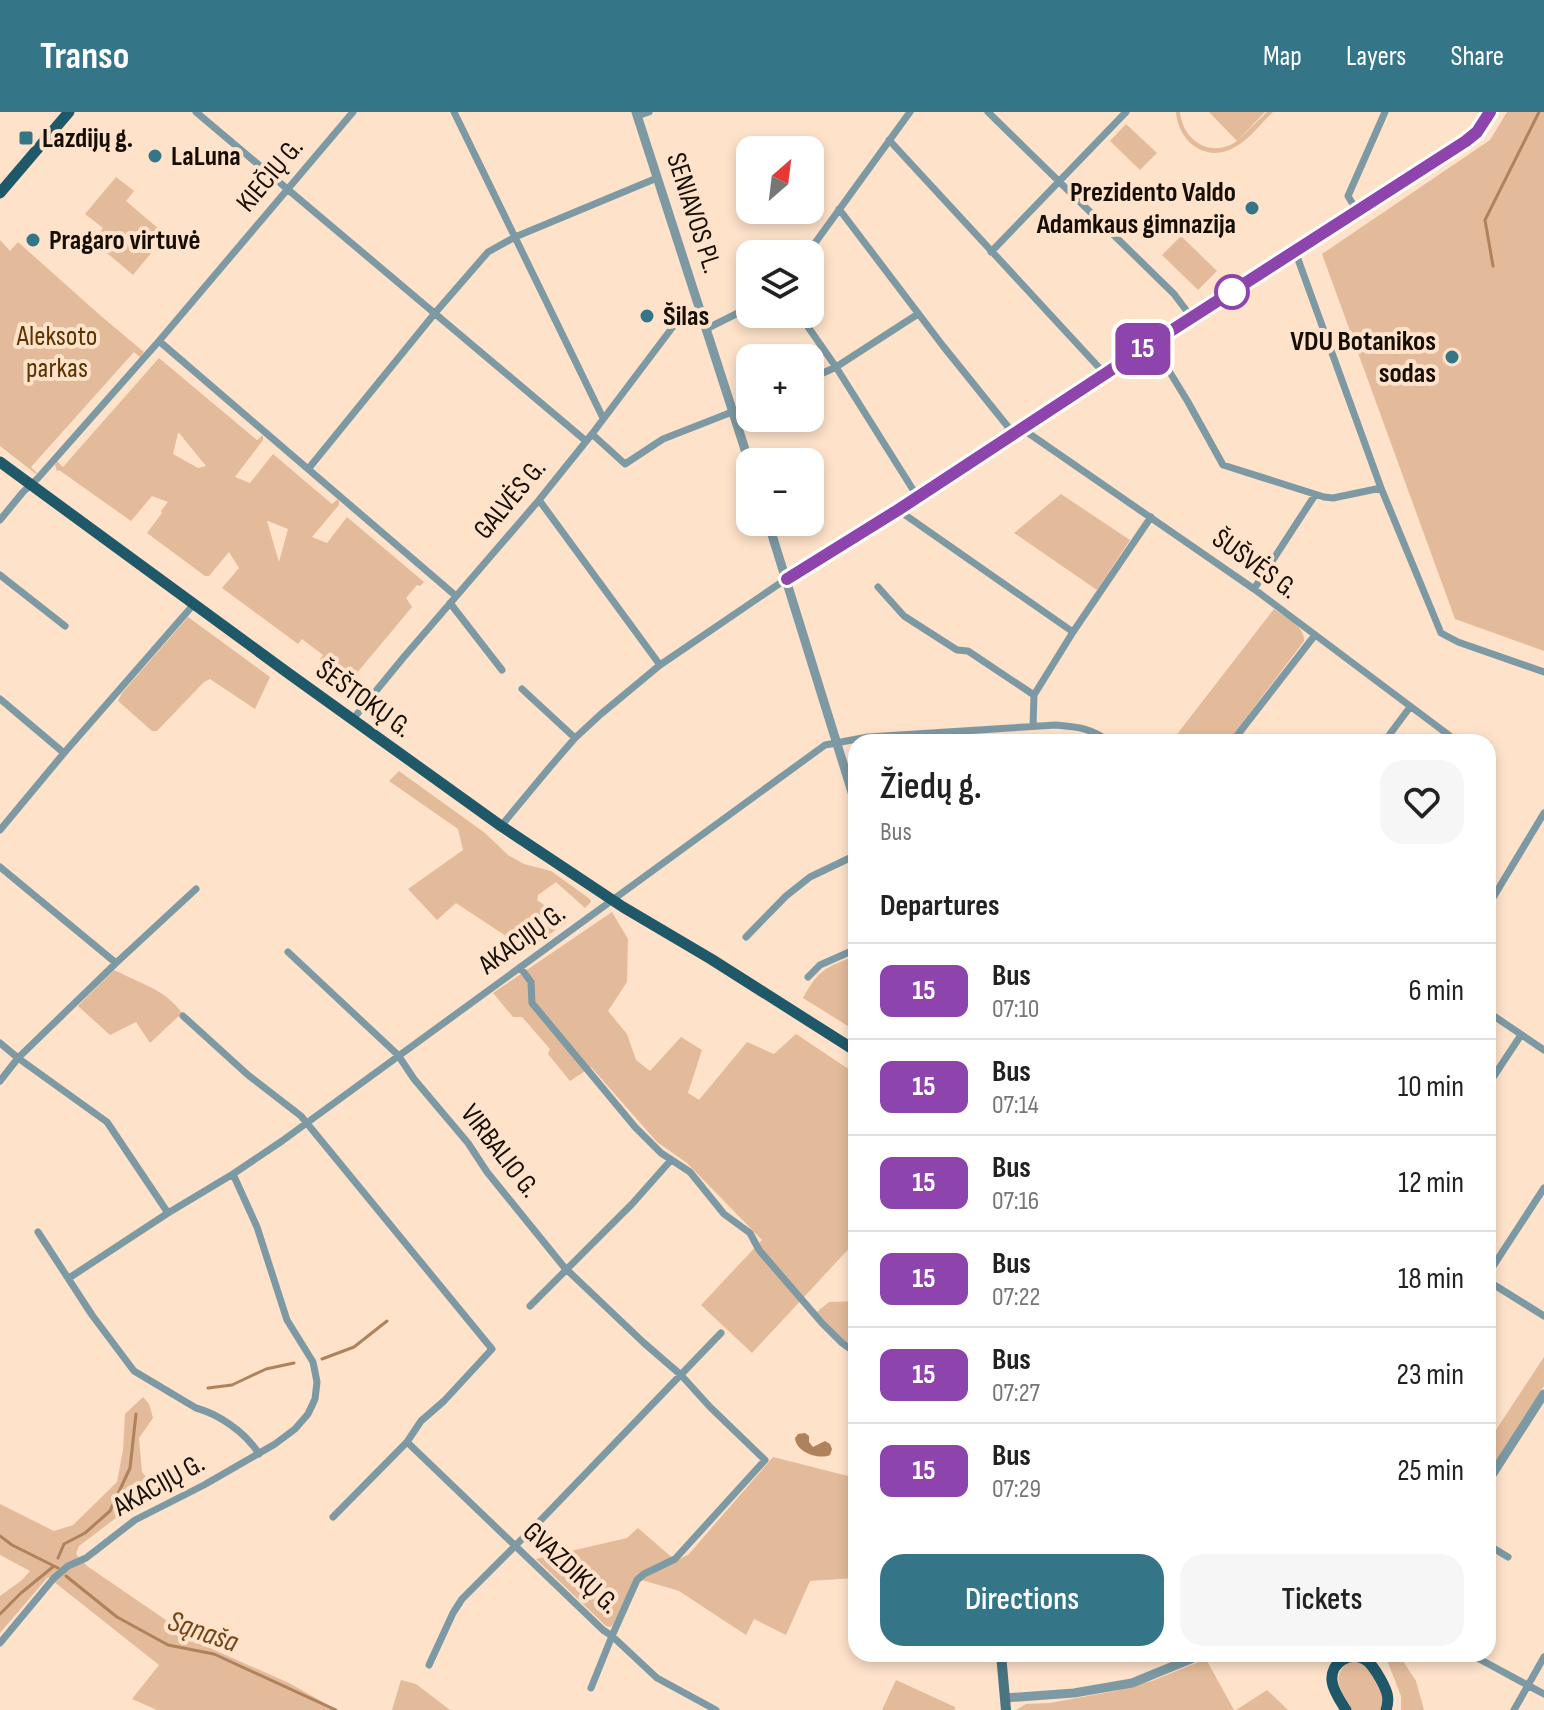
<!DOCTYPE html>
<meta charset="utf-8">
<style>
body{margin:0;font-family:"Sofia Sans Condensed",sans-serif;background:#f6f6f6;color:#222;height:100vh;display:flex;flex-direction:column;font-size:30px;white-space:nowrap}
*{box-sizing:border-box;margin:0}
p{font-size:26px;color:#767676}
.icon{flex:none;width:44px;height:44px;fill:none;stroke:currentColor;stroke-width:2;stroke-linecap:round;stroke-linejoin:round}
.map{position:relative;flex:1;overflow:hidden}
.details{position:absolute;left:848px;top:622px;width:648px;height:928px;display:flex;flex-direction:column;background:#fff;border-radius:24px;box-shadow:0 4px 12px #0003}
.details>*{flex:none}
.badge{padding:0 16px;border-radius:12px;font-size:28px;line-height:52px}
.needle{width:52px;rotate:28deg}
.tools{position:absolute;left:736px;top:24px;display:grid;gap:16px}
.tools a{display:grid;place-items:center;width:88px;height:88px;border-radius:16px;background:#fff;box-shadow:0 4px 12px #0003;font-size:40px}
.map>.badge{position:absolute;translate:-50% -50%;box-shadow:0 0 0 4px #fff}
h2{padding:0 32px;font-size:30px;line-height:72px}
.round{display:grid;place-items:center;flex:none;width:84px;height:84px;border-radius:24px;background:#f6f6f6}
.summary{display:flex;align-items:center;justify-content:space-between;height:136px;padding:0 32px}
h1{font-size:38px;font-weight:600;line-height:60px}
.primary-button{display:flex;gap:16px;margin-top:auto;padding:16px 32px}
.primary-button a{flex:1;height:92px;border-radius:24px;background:#347588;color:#fff;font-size:32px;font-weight:600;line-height:92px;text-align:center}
.primary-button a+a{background:#f6f6f6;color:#222}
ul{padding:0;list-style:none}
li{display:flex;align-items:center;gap:24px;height:96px;padding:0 32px;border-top:2px solid #e0e0e0}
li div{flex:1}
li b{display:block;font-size:30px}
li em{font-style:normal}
li .badge{min-width:88px;font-weight:700;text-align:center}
header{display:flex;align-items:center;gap:48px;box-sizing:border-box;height:112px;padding:0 40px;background:#347588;color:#fff}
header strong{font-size:38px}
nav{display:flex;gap:44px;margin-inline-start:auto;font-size:28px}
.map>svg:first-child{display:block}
.green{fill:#e3bb9a;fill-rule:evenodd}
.water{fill:#af825c}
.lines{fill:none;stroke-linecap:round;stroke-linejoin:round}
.stream{stroke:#af825c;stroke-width:3}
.minor{stroke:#7d99a3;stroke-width:7}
.tertiary{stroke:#7d99a3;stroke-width:9}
.secondary{stroke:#497481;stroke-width:10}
.primary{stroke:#1f5969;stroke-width:11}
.line-casing{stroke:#fff;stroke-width:18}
.line{stroke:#8e44ad;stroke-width:12}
.poi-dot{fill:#347588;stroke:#fee2ca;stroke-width:3}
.stop-dot{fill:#fff;stroke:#8e44ad;stroke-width:4}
.labels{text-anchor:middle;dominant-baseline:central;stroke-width:8;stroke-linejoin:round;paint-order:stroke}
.poi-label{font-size:28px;font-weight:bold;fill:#160d05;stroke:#fee2ca;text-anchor:start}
.street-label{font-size:28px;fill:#160d05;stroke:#fee2ca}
.park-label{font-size:28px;fill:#5e3200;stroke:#fee2ca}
.water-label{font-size:30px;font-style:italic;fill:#734619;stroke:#fee2ca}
</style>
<header>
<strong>Transo</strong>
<nav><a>Map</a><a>Layers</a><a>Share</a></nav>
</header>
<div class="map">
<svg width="1544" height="1598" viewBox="0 0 1544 1598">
<rect width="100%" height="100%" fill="#fee2ca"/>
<path class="green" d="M1176,0H1180C1183,29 1211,47 1237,29L1209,0H1265L1237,29L1267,0H1273C1261,11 1250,27 1235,35C1207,52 1178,30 1176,0Z
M1507,0H1544V539L1455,507L1322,142L1490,28Z
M1126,12L1157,41L1140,58L1110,29Z
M116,65L134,79L126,89L166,123L133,163L93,129L103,116L85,102Z
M1181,124L1217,159L1198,178L1162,143Z
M0,128L10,139L18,130L101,204L144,240L140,245L134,240L31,355L37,361L36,362L0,334Z
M159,246L257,328L263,323V328L235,365L250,371L273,342L332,392L338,387L339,390V393L312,425L327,431L347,405L424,470L420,474L417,473L406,486L412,495L356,562C342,569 331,555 320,547L323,543L302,527L298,532L222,476L239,456L229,440L209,464H205L147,421L162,401L161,399L168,390L152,384L131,409L59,358L57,359L55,353L57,349L63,355ZM178,321H179L206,354L198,356L173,342ZM268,409L288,417L279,450L267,409Z
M1061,382L1130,428L1097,478L1014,421Z
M1274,497C1286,506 1305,514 1304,529L1228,630H1171Z
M188,505L270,565L255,597L210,567L204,570L157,619H152L118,589L122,581Z
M399,659L485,721L508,743L524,752L551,759L590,787L591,790L585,796L556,770L538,783L537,788L567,810L527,838L456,791L437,808L408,777L463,738L458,717L389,669Z
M612,800L628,827L627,870L608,899L627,922L636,948L650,959L681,925L702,938L688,981L699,988L747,930L774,942L796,922L856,962V1129L752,1241L701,1193L762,1128L687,1051L657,1030L591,955L570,969L548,942L550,937L522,905H513L493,881Z
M856,844V919L803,886C819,857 826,855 856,844Z
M114,858C139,871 165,877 182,901L150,931L136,910L110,923L78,894Z
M856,1189V1237L846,1232L817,1200L829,1190Z
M1544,1245V1274L1488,1361V1330Z
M143,1285L149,1292L153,1306L139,1326L142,1360L154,1374L145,1384L79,1434L76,1442L87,1454L201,1532L289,1571L337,1598H157L132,1587L159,1553L48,1465L0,1521V1484L22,1468L30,1459L0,1443V1392L54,1419L73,1413L117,1370L123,1338L125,1302Z
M773,1345L856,1366V1466L810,1469L786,1523L754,1507L746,1523L679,1479L635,1466L614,1511L611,1515L606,1514L536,1447L627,1426L638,1416L676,1449L689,1442Z
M1407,1542L1403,1549L1416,1569L1424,1598H1401V1584L1385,1543Z
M1206,1547L1234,1598H1016L1026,1592L1050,1591L1115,1579L1152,1569Z
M1349,1550H1359L1368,1556L1382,1582L1383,1589L1380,1598H1352C1343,1580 1328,1566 1349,1550Z
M401,1568L416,1572L450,1598H392Z
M896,1568L955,1595V1598H882Z
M1267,1578L1288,1598H1236Z"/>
<path class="water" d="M805,1321L809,1324V1330L813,1335L825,1329L830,1332L832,1337L830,1343C818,1348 796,1340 795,1326L798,1322Z"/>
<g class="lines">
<path class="stream" d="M1493,154L1485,108L1539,0
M322,1247L354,1235L387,1209
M208,1276L232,1273L266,1257L294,1251
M0,1424L12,1433L58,1456
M58,1446L64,1432L85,1421L110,1399L130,1356L136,1302
M66,1464L117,1505L168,1533L214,1542L336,1598
M0,1502L21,1481L54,1454"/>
<path class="minor" d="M196,0L586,329
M454,0L603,306
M988,0L1174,182L1192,206
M637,4L649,0
M889,28L1105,262
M839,97L943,234L1013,321
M1357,99L1348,84L1385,0
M1295,139L1381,376L1441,521L1458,530L1544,560
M991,140L1126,0
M807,142L910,0
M799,202L836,255L917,384
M706,217L750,195
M159,229L456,484
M1152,231L1188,290L1223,353L1324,385L1333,386L1381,376
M810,267L836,255L918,202
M1021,316L1254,477L1458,630
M592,322L625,352L663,327L750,293
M309,356L435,201L488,140L515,125L657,66
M539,388L660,553
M898,398L1073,520
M0,408L23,380L38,366L159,229L353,0
M0,463L65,514
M878,475L904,504L957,538L968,539L1034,583
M1254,477L1315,383
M450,491L502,558
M522,577L575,626
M0,587L64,641
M353,607L403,546L539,388L592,322L678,208L700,198
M1033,614L1034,583L1073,520L1151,405
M1232,630L1315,523
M1384,630L1410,595
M501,714L550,655L575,626L601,602L660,553L795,461L898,398L1152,231L1466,29L1477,20L1490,0
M0,718L64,641L194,492
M0,755L116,851
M1488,794L1544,701
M746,825L786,784L810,765L856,743
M288,840L398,943L414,967L468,1031L487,1060L564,1155L644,1231L681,1263L710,1295L765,1348L675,1447L644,1462L637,1468L612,1524L591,1576
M520,855L531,870L532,891L635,1015L661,1041L690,1060L724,1102L750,1121L759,1138L822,1211L842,1231L856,1241
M808,865L820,853L856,837
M1488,900L1544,938
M183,904L248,963L301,1004L492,1237L444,1289L421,1309L407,1330L333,1405
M0,931L18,946L107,1010L168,1101
M0,969L18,946L116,851L196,777
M1488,973L1521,923
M38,1120L92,1203L134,1259L196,1296C219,1302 246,1321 259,1342
M1488,1162L1544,1076
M69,1166L168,1101L233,1062L282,1029L825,633L868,625L1056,613C1079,615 1091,616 1110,630
M1488,1169L1544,1204
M530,1194L632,1092L671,1048
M407,1330L603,1518L612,1524L657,1566L716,1598
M1488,1433L1508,1445
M0,1531L54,1466L68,1454L86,1446L135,1408L204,1373L275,1332L295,1317L308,1302L315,1287L317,1270L313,1250L287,1208L257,1115L233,1062
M1470,1542L1544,1582
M429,1553L453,1501L462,1487L538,1411L721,1221
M1514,1598L1544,1545"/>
<path class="tertiary" d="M636,0L750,353
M768,410L856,693
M1488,1369L1544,1282
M1005,1586L1074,1581L1132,1571L1203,1542"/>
<path class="secondary" d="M1001,1542L1006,1598"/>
<path class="primary" d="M0,81L69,0
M0,350L288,561L501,714L623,795L711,847L856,939
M1346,1598C1341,1590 1333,1579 1332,1569C1330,1551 1350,1538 1366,1548C1373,1553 1377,1561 1381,1568C1387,1579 1390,1586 1386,1598"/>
</g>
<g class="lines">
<g class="line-casing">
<path id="line" d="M787,467L898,398L1152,231L1466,29L1477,20L1490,0"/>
</g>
<use href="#line" class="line"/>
</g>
<g class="poi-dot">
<rect x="18" y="18" width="16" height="16" rx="4"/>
<circle cx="155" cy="44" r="8"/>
<circle cx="1252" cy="96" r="8"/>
<circle cx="33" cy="128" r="8"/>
<circle cx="647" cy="204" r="8"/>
<circle cx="1452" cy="245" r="8"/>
</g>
<circle class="stop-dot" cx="1232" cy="180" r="16"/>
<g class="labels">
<g class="poi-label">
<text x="42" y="26">Lazdijų g.</text>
<text x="171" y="44">LaLuna</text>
<text x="1236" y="80" text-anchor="end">Prezidento Valdo<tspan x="1236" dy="32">Adamkaus gimnazija</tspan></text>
<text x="49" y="128">Pragaro virtuvė</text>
<text x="663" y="204">Šilas</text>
<text x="1436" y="229" text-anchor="end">VDU Botanikos<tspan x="1436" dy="32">sodas</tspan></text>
</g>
<g class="street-label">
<text transform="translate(270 63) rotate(-50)">KIEČIŲ G.</text>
<text transform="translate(694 101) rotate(72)">SENIAVOS PL.</text>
<text transform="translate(510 387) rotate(-50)">GALVĖS G.</text>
<text transform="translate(1255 452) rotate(36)">ŠUŠVĖS G.</text>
<text transform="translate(364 587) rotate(36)">ŠEŠTOKŲ G.</text>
<text transform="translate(522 827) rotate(-36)">AKACIJŲ G.</text>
<text transform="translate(500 1039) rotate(52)">VIRBALIO G.</text>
<text transform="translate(159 1373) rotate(-29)">AKACIJŲ G.</text>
<text transform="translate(571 1456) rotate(43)">GVAZDIKŲ G.</text>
</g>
<g class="park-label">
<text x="57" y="224">Aleksoto<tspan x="57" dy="32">parkas</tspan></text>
</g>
<g class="water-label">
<text transform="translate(203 1520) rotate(19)">Sąnaša</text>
</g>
</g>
</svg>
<div class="tools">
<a><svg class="needle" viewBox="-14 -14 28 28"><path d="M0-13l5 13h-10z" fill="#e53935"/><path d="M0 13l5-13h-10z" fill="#767676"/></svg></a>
<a><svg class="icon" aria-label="layers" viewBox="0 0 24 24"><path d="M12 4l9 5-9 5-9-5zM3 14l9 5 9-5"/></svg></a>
<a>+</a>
<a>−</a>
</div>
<b class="badge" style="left:1143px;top:237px;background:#8e44ad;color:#fff">15</b>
<section class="details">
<div class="summary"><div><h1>Žiedų g.</h1><p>Bus</p></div><a class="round"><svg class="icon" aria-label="heart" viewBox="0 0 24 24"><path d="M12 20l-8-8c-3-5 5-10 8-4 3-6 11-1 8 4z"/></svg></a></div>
<h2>Departures</h2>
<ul>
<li><span class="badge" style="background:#8e44ad;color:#fff">15</span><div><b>Bus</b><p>07:10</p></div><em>6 min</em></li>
<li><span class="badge" style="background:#8e44ad;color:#fff">15</span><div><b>Bus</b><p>07:14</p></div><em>10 min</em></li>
<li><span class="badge" style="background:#8e44ad;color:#fff">15</span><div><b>Bus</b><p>07:16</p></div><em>12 min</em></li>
<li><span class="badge" style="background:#8e44ad;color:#fff">15</span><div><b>Bus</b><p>07:22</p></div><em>18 min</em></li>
<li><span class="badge" style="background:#8e44ad;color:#fff">15</span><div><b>Bus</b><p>07:27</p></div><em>23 min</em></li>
<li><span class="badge" style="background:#8e44ad;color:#fff">15</span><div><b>Bus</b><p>07:29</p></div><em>25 min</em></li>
</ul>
<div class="primary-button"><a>Directions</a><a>Tickets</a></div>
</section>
</div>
